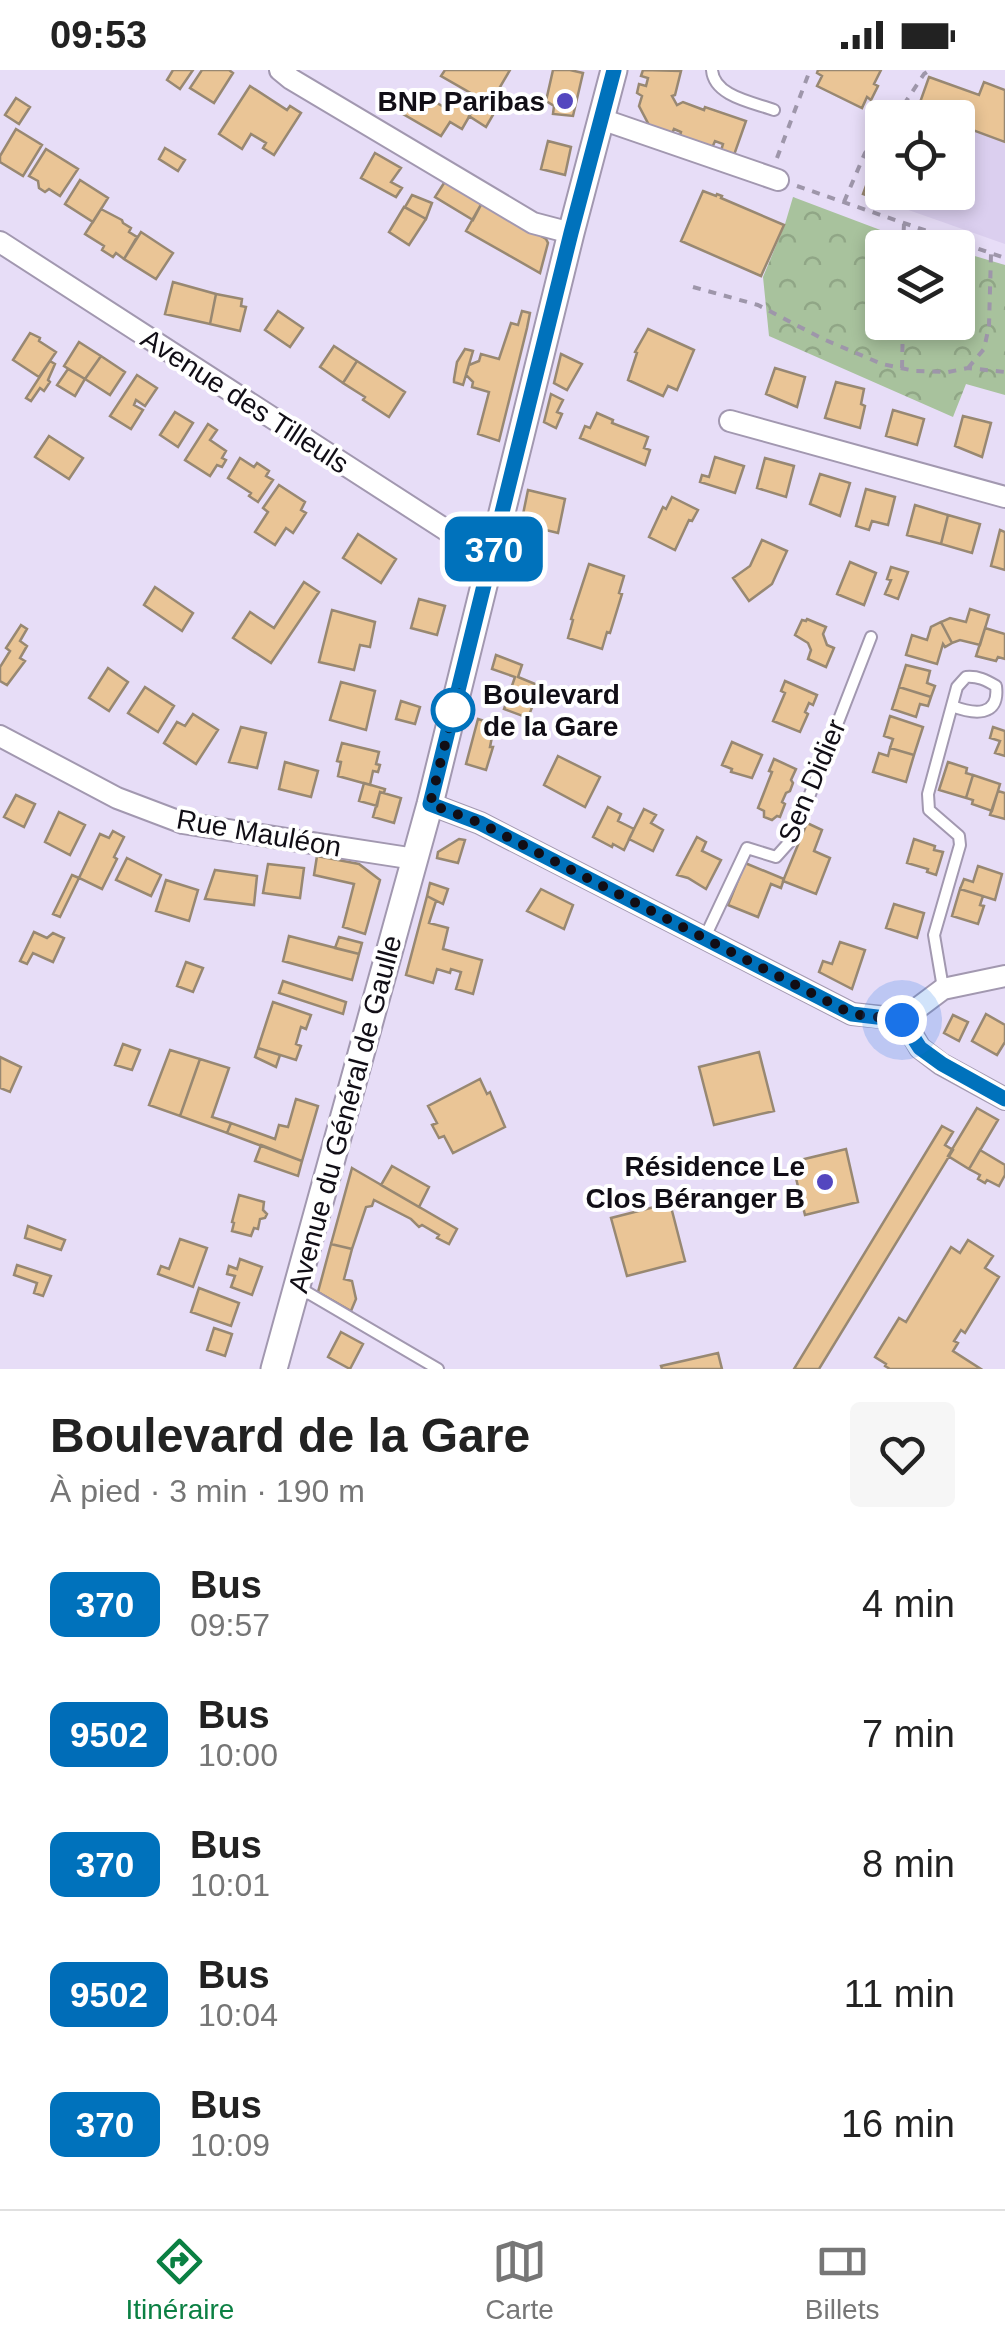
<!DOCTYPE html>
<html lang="fr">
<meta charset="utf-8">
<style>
body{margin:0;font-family:Arial,sans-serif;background:#f6f6f6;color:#222;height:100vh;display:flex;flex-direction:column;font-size:38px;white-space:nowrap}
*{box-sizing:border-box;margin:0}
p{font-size:32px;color:#767676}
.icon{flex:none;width:55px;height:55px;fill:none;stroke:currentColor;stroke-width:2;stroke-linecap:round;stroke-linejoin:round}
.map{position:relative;height:1299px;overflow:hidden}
.drawer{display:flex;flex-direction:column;background:#fff;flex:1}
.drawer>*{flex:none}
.badge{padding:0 20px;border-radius:15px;font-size:35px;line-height:65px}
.fabs{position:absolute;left:865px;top:30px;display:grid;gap:20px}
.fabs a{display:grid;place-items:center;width:110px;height:110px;border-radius:10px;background:#fff;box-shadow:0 5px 15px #0003;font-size:50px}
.you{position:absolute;width:50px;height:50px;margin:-25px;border:8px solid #fff;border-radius:50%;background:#1a73e8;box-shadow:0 0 0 15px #1a73e833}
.map>.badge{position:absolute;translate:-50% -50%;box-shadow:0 0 0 5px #fff}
.round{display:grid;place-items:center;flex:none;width:105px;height:105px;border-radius:10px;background:#f6f6f6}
.headline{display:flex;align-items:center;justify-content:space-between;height:170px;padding:0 50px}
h1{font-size:48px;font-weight:700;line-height:75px}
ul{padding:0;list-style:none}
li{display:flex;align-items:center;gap:30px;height:130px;padding:0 50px}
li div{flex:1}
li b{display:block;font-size:38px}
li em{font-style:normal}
li .badge{min-width:110px;font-weight:700;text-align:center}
.status{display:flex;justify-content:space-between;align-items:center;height:70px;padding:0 50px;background:#fff;direction:ltr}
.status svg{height:28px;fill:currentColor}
.tabs{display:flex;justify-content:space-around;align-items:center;height:140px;border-top:2px solid #e0e0e0;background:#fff;font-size:28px;color:#767676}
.tabs a{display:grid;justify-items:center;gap:5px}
.tabs .current{color:#0b8043}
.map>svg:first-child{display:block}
.built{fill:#dbcfef}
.park{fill:url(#park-crowns)}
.building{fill:#eac596;stroke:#988872;stroke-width:2.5}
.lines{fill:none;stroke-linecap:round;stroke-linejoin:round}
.service-casing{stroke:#a298b0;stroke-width:14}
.minor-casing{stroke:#a298b0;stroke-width:24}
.tertiary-casing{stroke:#a298b0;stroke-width:29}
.path{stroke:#9e96aa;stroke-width:4;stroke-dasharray:8 8;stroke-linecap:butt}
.service{stroke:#fff;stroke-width:10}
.minor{stroke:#fff;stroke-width:20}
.tertiary{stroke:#fff;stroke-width:25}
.line-casing{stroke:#fff;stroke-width:22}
.line{stroke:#0072bc;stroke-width:15}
.walk{stroke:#110e16;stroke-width:10;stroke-dasharray:0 18}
.poi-dot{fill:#5447bf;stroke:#fff;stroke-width:4}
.stop-dot{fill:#fff;stroke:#0072bc;stroke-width:5}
.labels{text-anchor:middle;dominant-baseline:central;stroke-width:8;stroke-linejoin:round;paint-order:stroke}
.poi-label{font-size:28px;font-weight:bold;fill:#110e16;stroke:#fff;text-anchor:end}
.street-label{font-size:28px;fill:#110e16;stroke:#fff}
.stop-label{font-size:28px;font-weight:bold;fill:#110e16;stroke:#fff;text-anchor:start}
</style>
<div class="status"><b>09:53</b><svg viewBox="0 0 49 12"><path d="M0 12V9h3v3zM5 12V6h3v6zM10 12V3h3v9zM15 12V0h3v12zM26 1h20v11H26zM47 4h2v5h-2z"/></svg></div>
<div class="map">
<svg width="1005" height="1299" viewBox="0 0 1005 1299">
<defs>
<pattern id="park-crowns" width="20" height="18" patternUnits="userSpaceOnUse" patternTransform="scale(2.5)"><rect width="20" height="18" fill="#a8c29d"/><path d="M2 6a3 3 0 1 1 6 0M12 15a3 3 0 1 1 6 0" fill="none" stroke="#90a686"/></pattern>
</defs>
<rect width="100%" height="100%" fill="#e7ddf7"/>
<path class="built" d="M929,7L979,25L984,12L1005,20V174L863,124L870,106L867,103L877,80L882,82V122H958V48L943,47L918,38Z"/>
<path class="park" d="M793,127L891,164L944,177L882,178V252H958V181L1005,195V325L966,314L953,347L769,266L763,207L785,154Z"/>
<path class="building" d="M173,0H193L180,19L167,10Z
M202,0H229L233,3L214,33L190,18Z
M445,0H510L490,34L441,6Z
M553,0H570L583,3L573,46L553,44L554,36L546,31Z
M643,0L681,1L675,25L672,26L677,35L683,32L704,40L705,37L746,51L734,85L721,81L723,74L715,71L712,78L679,69L681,62L674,59L671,66L649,55L639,36L642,26L637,23L639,14L646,16L648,8L641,6Z
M818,0H881L874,14L878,16L871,30L867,27L862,38L817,16L822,6L817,3Z
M929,7L979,25L984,12L1005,20V72L967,58V56L958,53V48H943L918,38Z
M250,16L287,40L290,36L301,43L274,85L263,78L266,73L251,64L242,79L219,64Z
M416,21L444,37L447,31L454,29L473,40L462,59L450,52L441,66L403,44Z
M16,28L30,37L19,54L5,45Z
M480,28L497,38L486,57L469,46Z
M16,59L42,75L23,106L0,92V86Z
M548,71L571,77L565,105L541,99Z
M165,78L185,90L178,101L159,89Z
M46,79L78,99L60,126L49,119L45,122L39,118L38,111L29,106Z
M877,80L882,82V122H918L914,133L902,129L899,137L863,124L870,105L867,103Z
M375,83L401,98L391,112L402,118L396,127L361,108Z
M80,110L108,128L93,152L65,134Z
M446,110L483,131L473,150L435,127Z
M703,121L716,126L717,124L722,126L721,128L784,155L761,206L681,171Z
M412,125L432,133L426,149L405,137Z
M483,131L546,169L548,173L540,203L466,161Z
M404,137L426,149L409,175L389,162Z
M101,139L122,150L123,153L131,158L129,162L137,167L124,189L116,183L113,187L102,180L104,176L85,164Z
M141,162L173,183L156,209L124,189Z
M173,212L216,224L210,254L165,244Z
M216,224L242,229L241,236L246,237L240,261L210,254Z
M278,241L303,258L290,277L265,260Z
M522,241L530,243L527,258L499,371L478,364L489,322L472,317L473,312L466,305L469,295L479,291L481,284L499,289L511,253L518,255Z
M648,259L694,280L677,320L668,316L663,326L628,310L637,283L635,282Z
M30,263L40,268L39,271L56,282L39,307L13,290Z
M79,272L101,286L85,309L64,296Z
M334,276L357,291L343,313L320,297Z
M465,279L473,281L463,315L454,312V309L457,292Z
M561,284L582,294L567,320L554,313Z
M101,286L125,302L110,325L85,309Z
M50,291L55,294L48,310L50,312L44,321L40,318L31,331L26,328Z
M357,291L405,322L389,347L363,330L365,327L343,313Z
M775,298L805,307L797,337L766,324Z
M68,299L85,309L75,326L57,315Z
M137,305L157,318L145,336L136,330L134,335L143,340L131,359L110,346Z
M836,312L864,319L861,334L865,336L860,358L825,348Z
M551,324L563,330L557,342L562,344L556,358L544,352Z
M893,340L924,349L917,375L886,366Z
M175,342L193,353L178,377L160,365Z
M597,343L613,350L612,353L648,367L644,378L650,380L645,395L580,368L585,356L590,358Z
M963,346L991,353L982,387L955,376Z
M208,354L217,360L210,370L226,381L222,388L226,390L222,397L217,395L210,406L185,390Z
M49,366L83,388L69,409L35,387Z
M715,387L744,396L735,423L700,412L702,405L709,407Z
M240,388L254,397L257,393L269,401L266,406L273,410L258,432L249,426L251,423L228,408Z
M765,388L794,396L786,427L757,418Z
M820,404L850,413L840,446L810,434Z
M279,415L305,432L301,440L306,443L293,463L286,458L275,475L255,462L268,442L263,438Z
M866,419L895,427L888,455L872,451L869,460L856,456Z
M528,420L565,429L558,463L521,454Z
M672,427L698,440L692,451L689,450L675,480L649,467L663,437L666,439Z
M915,435L948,445L941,474L907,465Z
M948,445L980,454L972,483L941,474Z
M1000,460L1005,462V500L991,496Z
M358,464L396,489L381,513L343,488Z
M762,470L787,481L772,514L749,531L733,508L750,496Z
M850,492L876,503L864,535L837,524Z
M589,494L624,506L619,523L622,524L610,563L607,562L602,579L568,568L573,550L571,549Z
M891,497L908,502L898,529L885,524L891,510L887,509Z
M304,512L319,522L271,593L233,568L250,542L274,558Z
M155,517L193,543L182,561L144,535Z
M419,529L445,536L437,565L411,558Z
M970,539L989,545L980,575L960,570L952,573L941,552L950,548L966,552Z
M332,540L375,552L370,577L360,575L354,600L319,592Z
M807,549L826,557L823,564L827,575L834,578L826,597L808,589L811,580L808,573L795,565L802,550L806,551Z
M941,552L952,573L945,577L943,574L937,594L906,585L912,565L927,570L931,557Z
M21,555L27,559L20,571L27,576L20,588L25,591L7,615L0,611V597L10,581L6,578Z
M985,558L1005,564V589L998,587L996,591L976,586Z
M496,585L522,595L518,607L540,616L528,648L504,639L515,607L492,599Z
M906,595L930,601L927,613L935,616L931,627L899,617Z
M108,598L128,612L109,641L89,628Z
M785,611L817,625L813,635L809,633L805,642L808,644L800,662L773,651L785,623L781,621Z
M341,612L375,621L366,660L330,650Z
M145,617L174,636L158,662L128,643Z
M899,617L931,627L928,636L920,634L916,647L892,639Z
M401,631L420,637L415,654L396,649Z
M193,644L218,660L196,694L164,673L177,652L185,656Z
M890,646L923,657L914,685L890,678L893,669L884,666Z
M478,649L488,652L485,665L492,667L490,677H493L486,700L466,694Z
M241,657L266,663L257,698L229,692Z
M993,657L1005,661V686L995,683L1000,671L990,668Z
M732,672L762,685L752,708L731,702L732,699L722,695Z
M342,673L379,682L376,694L380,695L378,702L373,701L370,715L338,706L341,692L337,691Z
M890,678L914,685L906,712L873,702L879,683L888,686Z
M558,686L600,707L585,737L544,715Z
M774,689L796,699L791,710L793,713L790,721L786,723L782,732L785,734L780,747L777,746L772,750L764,747V741L758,738L772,702L769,701Z
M285,692L318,701L311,727L279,719Z
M948,692L967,698L966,703L973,705L966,728L939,720Z
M973,705L1000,714L992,741L972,734L973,730L966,728Z
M364,713L385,719L384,723L380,722L377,736L359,731Z
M998,721L1005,723V749L990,745Z
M380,722L401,728L394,753L373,747Z
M16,725L35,734L24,757L4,747Z
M608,737L621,744L618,751L634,759L624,780L613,774L612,777L593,767Z
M644,739L656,745L651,753L663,760L653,781L629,769Z
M59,742L85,755L70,785L45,772Z
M807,753L822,760L814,781L830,788L816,824L783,811Z
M113,761L124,767L114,787L117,789L102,819L79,808L100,764L109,768Z
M697,767L706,772L702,781L721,790L706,819L688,808L677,805Z
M459,769L465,770L458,793L437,788L438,782Z
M914,769L935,776L934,780L943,782L936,805L927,802L928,799L907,793Z
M317,786L359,794L380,810L365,864L343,857L354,814L314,805Z
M127,788L161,805L151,826L116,810Z
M745,793L784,809L781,818L771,814L758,847L728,835Z
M268,794L304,798L300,828L263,823Z
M978,796L1002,804L995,830L960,819L964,809L973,812Z
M215,800L257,806L254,835L205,829Z
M72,805L79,808L60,847L53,844Z
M166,810L198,820L189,851L156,841Z
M430,813L448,819L443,834L427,826Z
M541,819L573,835L564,859L527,841Z
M960,819L983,826L980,835L984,836L978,854L952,846Z
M427,826L436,831L429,853L448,858L443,879L482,890L473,924L456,919L461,902L451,899L450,903L437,899L433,913L406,905Z
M894,834L924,843L917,868L886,858Z
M34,862L47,868L53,863L64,868L53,892L33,883L27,894L20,891Z
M289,866L359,884L352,910L283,891Z
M339,867L362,873L359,884L335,878Z
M840,872L865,880L852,919L819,902L823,891L832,894Z
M186,892L203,898L193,922L177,916Z
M283,911L346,932L343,944L279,923Z
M273,932L311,945L306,959L301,957L296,974L301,976L296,990L258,978Z
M986,944L1005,955V972L997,985L972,971Z
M953,945L968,952L959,971L944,963Z
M123,974L140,980L132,1000L115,995Z
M258,978L280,985L276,997L255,987Z
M170,980L200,989L180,1046L149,1035Z
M759,982L774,1041L714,1055L699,997Z
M0,987L21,997L10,1022L0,1018Z
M200,989L229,998L212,1047L231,1053L227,1063L180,1046Z
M480,1009L487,1024L490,1022L505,1057L453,1083L444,1066L439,1068L432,1055L437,1053L428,1036Z
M296,1029L318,1036L302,1091L227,1063L231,1053L275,1069L279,1055L288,1057Z
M977,1038L998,1050L969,1099L948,1086Z
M942,1056L953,1062L945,1075L953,1080L819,1299H794Z
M261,1075L302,1091L298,1106L255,1091Z
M846,1079L858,1132L805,1145L792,1092Z
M980,1080L1005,1095V1105L999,1116L987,1110L985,1113L978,1109L980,1105L969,1099Z
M392,1096L429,1117L419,1137L381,1115Z
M352,1098L457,1159L449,1174L437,1168L439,1165L422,1155L419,1157L411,1149L374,1130L372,1136L366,1137L352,1179L331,1174Z
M239,1125L264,1132L263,1140L267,1144L265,1148L260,1149L258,1159L254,1158L251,1166L232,1161L234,1153L232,1152Z
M670,1133L685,1191L627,1206L611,1148Z
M28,1156L65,1170L61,1180L25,1168Z
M180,1169L207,1178L193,1217L158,1204L161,1196L169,1199Z
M968,1170L993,1186L985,1198L999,1207L965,1263L961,1260L954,1271L958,1273L953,1281L981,1299H890L885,1296L886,1294L875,1287L899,1248L906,1252L951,1177L960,1183Z
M331,1174L352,1179L344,1209L352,1211L356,1229L351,1241L318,1222Z
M240,1189L262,1197L252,1225L231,1217L235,1206L227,1204L229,1196L237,1199Z
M17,1195L51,1206L43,1226L34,1223L37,1213L14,1205Z
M199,1218L239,1233L231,1256L191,1242Z
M214,1258L232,1264L225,1286L207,1280Z
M341,1262L363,1274L350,1299L328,1287Z
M718,1283L722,1299H662L661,1296Z"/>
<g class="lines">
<g class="service-casing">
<path id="service" d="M712,0C714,26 752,32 774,40
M705,867L747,778L776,787L793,768L871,567
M943,918L934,865L960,775L959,766L929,740L928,724L957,617L966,607C978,606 986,610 996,616C1000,648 973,644 952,636
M298,1217L438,1299"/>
</g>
<g class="minor-casing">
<path id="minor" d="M280,0L291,9L533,153L571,163
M601,49L778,110
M0,172L491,489
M730,351L1005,427
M0,666L117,728L183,753L415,789
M430,734L480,753L852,944L903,949L920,978L941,994L1005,1029
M903,949L943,919L1005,906"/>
</g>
<g class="tertiary-casing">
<path id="tertiary" d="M274,1299L430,734L571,163L614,0"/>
</g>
<path class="path" d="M895,48L924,4L930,0
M777,88L810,0
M797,116L1005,188
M844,132L865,83L882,63
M903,178L904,153
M693,217L758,235L823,269L882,294L915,301L948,302L968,298L1005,302
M902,298L903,252
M968,298L984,279L989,256L991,184"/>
<use href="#service" class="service"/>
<use href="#minor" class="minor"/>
<use href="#tertiary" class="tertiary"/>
</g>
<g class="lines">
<g class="line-casing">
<path id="line" d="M614,0L571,163L430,734L480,753L852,944L902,950L920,978L942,994L1005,1029"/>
</g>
<use href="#line" class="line"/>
<path class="walk" d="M453,640L458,623L430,734L480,753L852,944L902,950"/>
</g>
<g class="poi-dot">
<circle cx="565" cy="31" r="10"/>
<circle cx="825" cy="1112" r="10"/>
</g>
<circle class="stop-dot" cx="453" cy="640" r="20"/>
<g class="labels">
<g class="poi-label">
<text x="545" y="31">BNP Paribas</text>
<text x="805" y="1096">Résidence Le<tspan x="805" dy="32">Clos Béranger B</tspan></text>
</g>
<g class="street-label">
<text transform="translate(245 331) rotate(33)">Avenue des Tilleuls</text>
<text transform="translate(812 711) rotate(-67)">Sen Didier</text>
<text transform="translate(259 763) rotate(10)">Rue Mauléon</text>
<text transform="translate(345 1044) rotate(-75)">Avenue du Général de Gaulle</text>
</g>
<g class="stop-label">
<text x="483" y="624">Boulevard<tspan x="483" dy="32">de la Gare</tspan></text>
</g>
</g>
</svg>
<div class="fabs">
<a><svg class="icon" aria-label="locate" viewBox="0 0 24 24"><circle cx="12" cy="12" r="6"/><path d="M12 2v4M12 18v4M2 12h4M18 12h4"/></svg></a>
<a><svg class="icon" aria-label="layers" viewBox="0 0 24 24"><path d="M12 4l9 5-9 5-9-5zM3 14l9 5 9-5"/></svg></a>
</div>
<div class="you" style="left:902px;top:950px"></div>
<b class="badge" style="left:494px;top:479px;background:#0072bc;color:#fff">370</b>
</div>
<section class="drawer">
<div class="headline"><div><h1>Boulevard de la Gare</h1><p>À pied · 3 min · 190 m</p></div><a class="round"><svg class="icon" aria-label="heart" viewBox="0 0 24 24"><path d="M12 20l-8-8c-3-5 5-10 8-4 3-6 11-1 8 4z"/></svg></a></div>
<ul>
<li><span class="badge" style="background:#0072bc;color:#fff">370</span><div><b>Bus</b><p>09:57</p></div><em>4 min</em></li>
<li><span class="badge" style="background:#006db8;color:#fff">9502</span><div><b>Bus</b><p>10:00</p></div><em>7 min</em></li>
<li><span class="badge" style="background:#0072bc;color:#fff">370</span><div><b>Bus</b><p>10:01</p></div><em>8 min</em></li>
<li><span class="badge" style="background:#006db8;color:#fff">9502</span><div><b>Bus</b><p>10:04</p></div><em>11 min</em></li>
<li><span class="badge" style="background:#0072bc;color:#fff">370</span><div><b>Bus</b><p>10:09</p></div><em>16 min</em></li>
</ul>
</section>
<nav class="tabs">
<a class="current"><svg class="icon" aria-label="directions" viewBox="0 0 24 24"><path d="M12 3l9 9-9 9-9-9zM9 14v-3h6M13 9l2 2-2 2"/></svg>Itinéraire</a>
<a><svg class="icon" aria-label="map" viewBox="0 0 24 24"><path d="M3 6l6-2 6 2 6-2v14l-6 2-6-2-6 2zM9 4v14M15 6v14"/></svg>Carte</a>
<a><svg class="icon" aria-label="tickets" viewBox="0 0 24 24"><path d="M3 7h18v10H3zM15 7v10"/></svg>Billets</a>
</nav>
